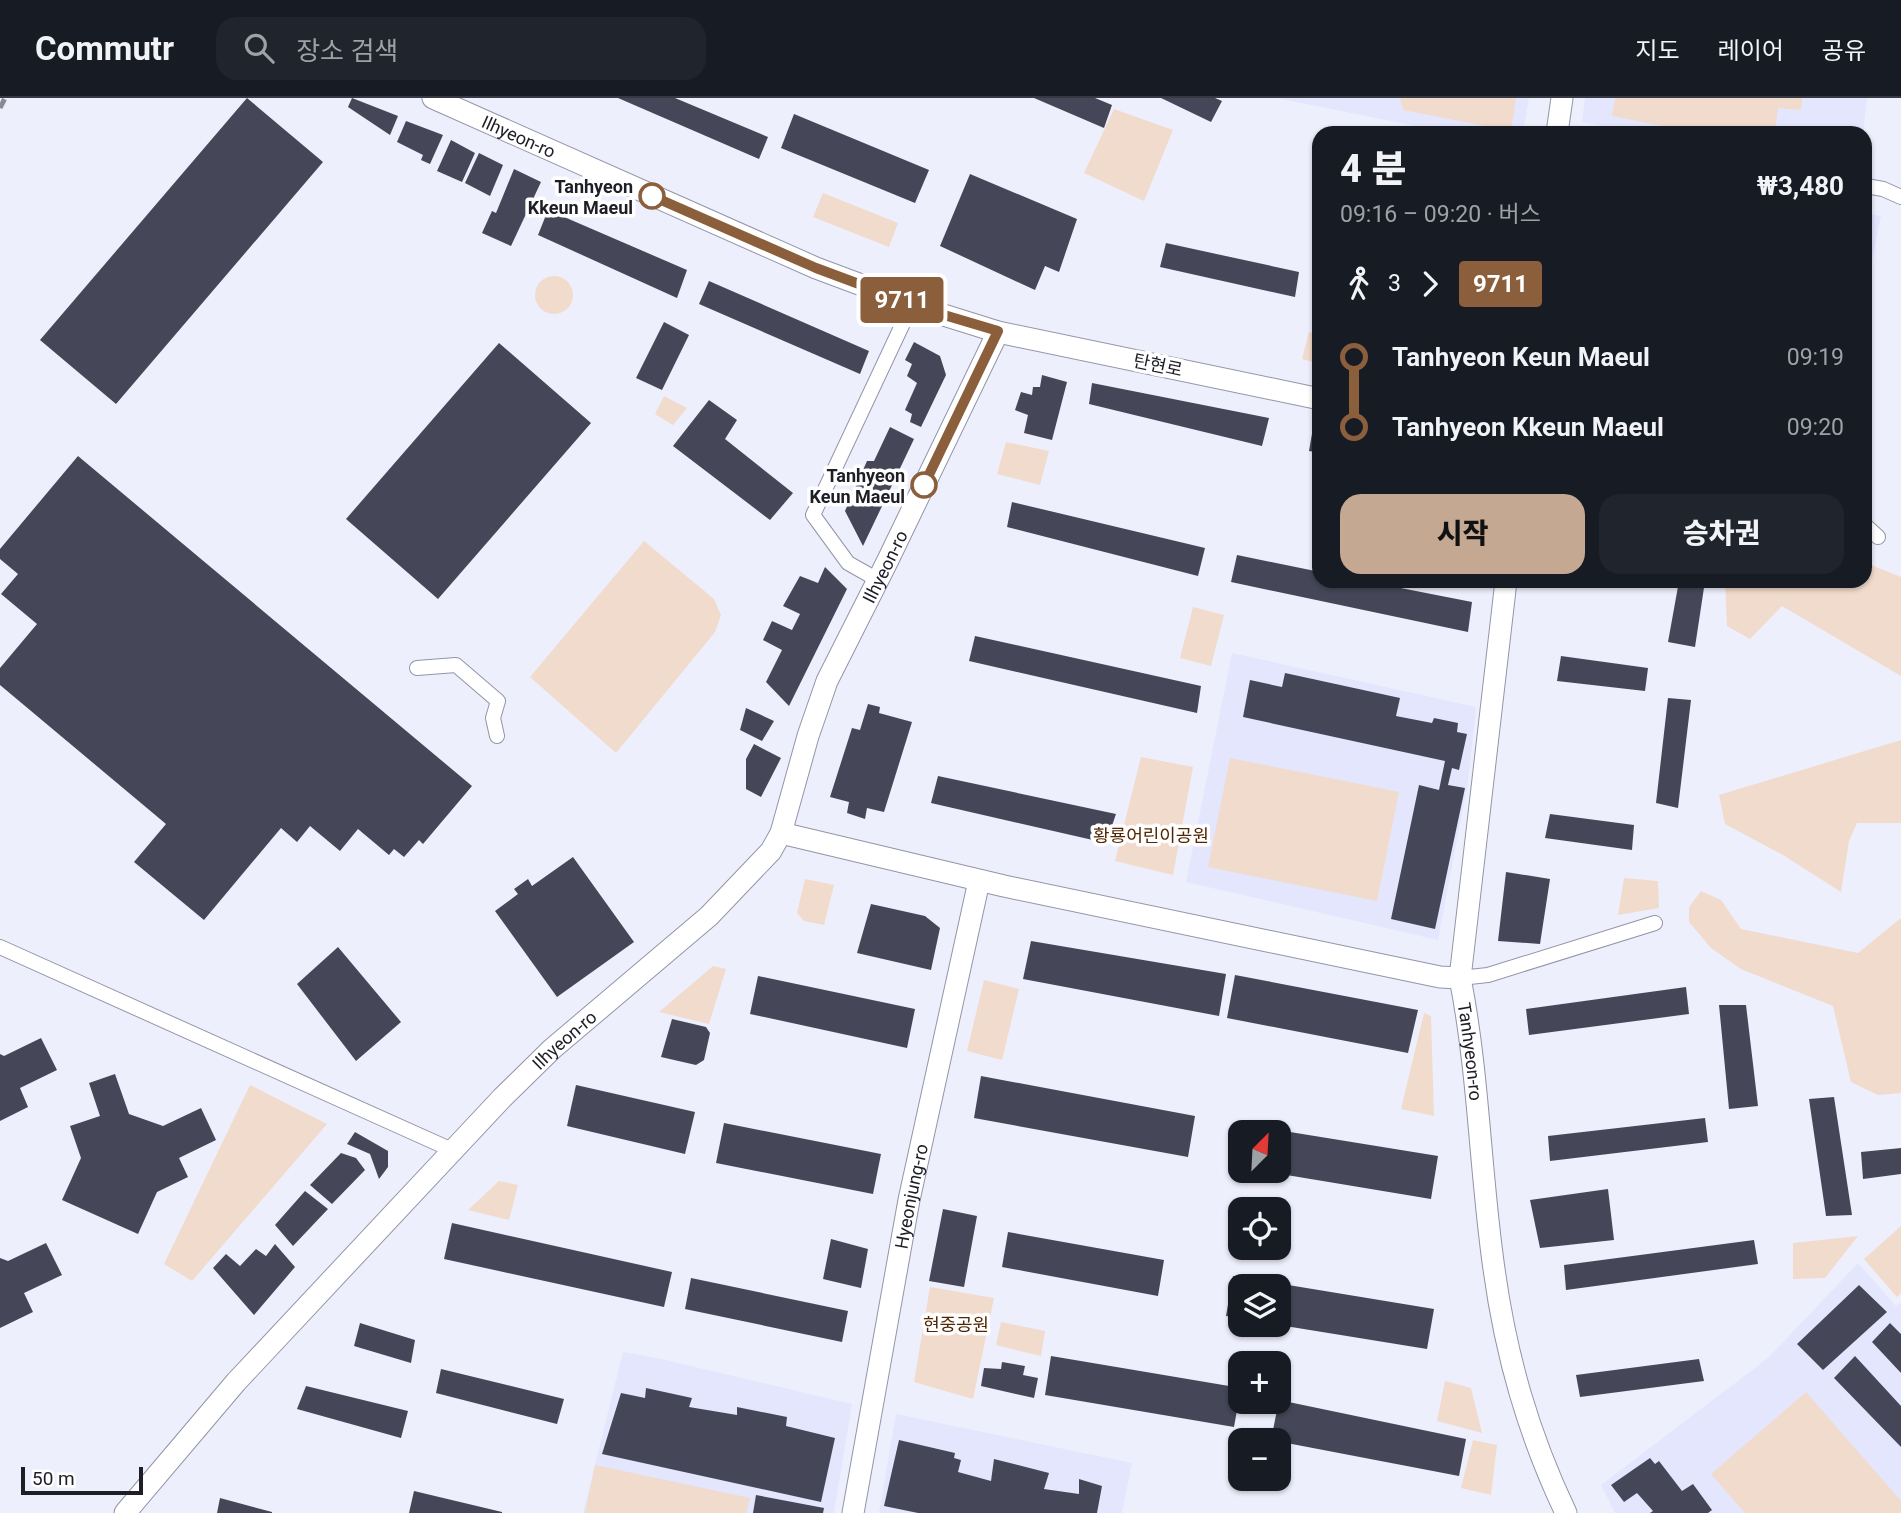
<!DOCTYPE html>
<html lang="ko">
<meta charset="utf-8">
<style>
body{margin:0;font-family:Roboto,"Noto Sans KR",sans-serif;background:#20242c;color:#f1f3f6;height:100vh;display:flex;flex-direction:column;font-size:26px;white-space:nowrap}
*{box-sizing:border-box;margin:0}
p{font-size:23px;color:#9ea1a6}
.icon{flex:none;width:38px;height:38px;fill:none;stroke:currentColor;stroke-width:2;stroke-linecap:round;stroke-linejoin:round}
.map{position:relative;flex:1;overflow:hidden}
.sheet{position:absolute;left:1312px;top:28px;width:560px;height:462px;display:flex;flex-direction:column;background:#171b24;border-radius:21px;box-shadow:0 2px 5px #0004}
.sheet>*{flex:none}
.badge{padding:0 14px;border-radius:5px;font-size:24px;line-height:46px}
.needle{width:46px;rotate:24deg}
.fabs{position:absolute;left:1228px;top:1022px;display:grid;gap:14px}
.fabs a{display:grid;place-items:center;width:63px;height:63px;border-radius:14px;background:#171b24;box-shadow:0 2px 5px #0004;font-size:35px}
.scale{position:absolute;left:21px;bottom:18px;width:122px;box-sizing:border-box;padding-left:7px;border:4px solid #1d1e26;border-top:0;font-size:19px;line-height:24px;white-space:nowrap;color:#1d1e26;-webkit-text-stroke:5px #fefefe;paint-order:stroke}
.map>.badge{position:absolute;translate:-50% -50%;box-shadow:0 0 0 4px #fff}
.legs{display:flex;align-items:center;gap:10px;height:77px;padding:0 28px;font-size:23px}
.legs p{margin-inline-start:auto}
.summary{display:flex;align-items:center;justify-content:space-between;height:119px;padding:0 28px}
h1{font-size:38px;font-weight:800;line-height:52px}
.cta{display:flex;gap:14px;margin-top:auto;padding:14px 28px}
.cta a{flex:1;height:80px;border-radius:21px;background:#c4a892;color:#111;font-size:28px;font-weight:800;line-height:80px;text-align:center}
.cta a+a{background:#20242c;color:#f1f3f6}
ul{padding:0 28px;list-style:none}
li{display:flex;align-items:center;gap:24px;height:70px;font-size:26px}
li i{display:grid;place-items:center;width:10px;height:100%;margin:0 9px;background:currentColor}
li i::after{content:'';width:18px;height:18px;margin:-9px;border:5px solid;border-radius:50%;background:#171b24}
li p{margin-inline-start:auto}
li:first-child i{background:linear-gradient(#0000 50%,currentColor 0)}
li:last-child i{background:linear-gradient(currentColor 50%,#0000 0)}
header{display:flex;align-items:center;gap:42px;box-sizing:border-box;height:98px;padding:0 35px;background:#171b24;border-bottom:2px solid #363941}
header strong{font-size:33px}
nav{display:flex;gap:38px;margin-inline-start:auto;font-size:24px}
.search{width:490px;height:63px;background:#20242c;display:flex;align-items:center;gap:18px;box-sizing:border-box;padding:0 24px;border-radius:21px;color:#9ea1a6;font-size:26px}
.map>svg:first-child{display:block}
.built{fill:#e3e6fd}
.green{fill:#f1dbcc}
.building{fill:#454758}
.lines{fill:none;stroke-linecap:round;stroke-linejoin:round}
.street-casing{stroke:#9295a8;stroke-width:16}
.secondary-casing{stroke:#9295a8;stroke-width:23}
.street{stroke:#fff;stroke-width:14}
.secondary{stroke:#fff;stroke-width:21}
.rail{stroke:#898a94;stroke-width:5;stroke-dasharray:10 5;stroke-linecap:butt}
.line-1-casing{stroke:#fff;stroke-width:16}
.line-1{stroke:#8b5e3c;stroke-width:10}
.stop-1-dot{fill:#fff;stroke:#8b5e3c;stroke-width:3.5}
.labels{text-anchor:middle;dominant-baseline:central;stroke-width:7;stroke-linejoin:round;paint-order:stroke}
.street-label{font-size:18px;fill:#1d1e26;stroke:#fefefe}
.stop-label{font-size:18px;font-weight:bold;fill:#1d1e26;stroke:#fefefe;text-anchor:end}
.park-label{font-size:18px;fill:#512703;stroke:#fefefe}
</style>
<header>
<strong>Commutr</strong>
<div class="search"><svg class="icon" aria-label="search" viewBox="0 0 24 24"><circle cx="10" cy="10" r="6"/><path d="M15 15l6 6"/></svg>장소 검색</div>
<nav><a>지도</a><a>레이어</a><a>공유</a></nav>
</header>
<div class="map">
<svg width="1901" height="1415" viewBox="0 0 1901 1415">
<rect width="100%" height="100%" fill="#eeeffc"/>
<path class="built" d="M1277,0H1529L1523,35H1450Z
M1585,0H1867L1863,35H1642L1582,24Z
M1866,115L1881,118L1866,193Z
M1232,555L1476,609L1468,684L1438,842L1186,784Z
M1858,1165L1896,1208L1901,1204V1415H1615L1601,1387L1768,1260Z
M623,1254L657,1260L852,1306L834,1415H583Z
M896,1316L1132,1365L1122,1415H879Z"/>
<path class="green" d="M1400,0H1516L1511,33L1403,12Z
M1615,0H1802L1801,12L1778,10L1775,35H1697L1612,18Z
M1114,11L1173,32L1144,103L1084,75Z
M823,95L898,125L889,149L813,119Z
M535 197a19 19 0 1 1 38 0a19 19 0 1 1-38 0Z
M1309,234L1319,236V266L1302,261Z
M664,298L687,310L673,327L655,316Z
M1006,344L1049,353L1040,387L997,376Z
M644,443L714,501L721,517L715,534L616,655L530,579Z
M1866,465L1901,479V578L1782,508L1750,541L1727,528L1725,483H1866Z
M1193,509L1224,517L1211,568L1180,560Z
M1901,642V725H1857L1849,743L1841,794L1783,757L1725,726L1719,697Z
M1141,659L1193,669L1173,777L1115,763Z
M1230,660L1399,694L1377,803L1208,769Z
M1624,780L1658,783L1659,810L1618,817Z
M805,781L834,787L824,827L804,823L797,815Z
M1701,793L1721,802L1741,831L1858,855L1901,820V995L1878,997L1851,984L1833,908L1741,871L1711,850L1689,824V809Z
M713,868L726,871L709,926L659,914Z
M984,882L1019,891L1002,962L967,953Z
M1424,915L1431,918L1434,1018L1401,1011Z
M250,987L327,1026L192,1183L164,1166Z
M499,1083L518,1087L509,1122L468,1112Z
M1901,1128V1195L1897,1199L1864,1161Z
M1858,1138L1825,1180L1793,1181V1145Z
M930,1189L994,1200L973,1301L914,1284Z
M1001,1224L1045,1233L1041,1258L996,1247Z
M1445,1283L1471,1290L1482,1335L1437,1323Z
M1806,1294L1901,1403V1415H1745L1711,1376Z
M1473,1342L1497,1347L1491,1397L1461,1390Z
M595,1367L750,1400L746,1415H585Z"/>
<path class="building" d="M247,0L323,64L116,306L40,242Z
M352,0L398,18L390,37L348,9Z
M618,0H675L768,39L759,61Z
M1034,0H1095L1112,7L1104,30Z
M1161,0H1215L1222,3L1211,24Z
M794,16L929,72L915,105L781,50Z
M406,23L443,37L430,66L421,62L423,57L397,44Z
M451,42L475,55L462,84L437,73Z
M479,55L503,67L490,98L465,85Z
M514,71L541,84L511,148L482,135L492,113L496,115Z
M970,76L1077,121L1059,174L1045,168L1035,192L940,148Z
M548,112L687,172L677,200L538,137Z
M1866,129L1870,130L1867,154H1866Z
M1166,145L1299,174L1295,199L1160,169Z
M709,183L869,253L860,276L699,206Z
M664,224L689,237L662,292L636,280Z
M914,244L940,258L946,277L921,329L910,324L912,316L905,312L917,285L907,278L912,266L905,262Z
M499,245L591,325L438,501L346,421Z
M1042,277L1067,284L1052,342L1024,335L1028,317L1015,312L1021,294L1032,297L1033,289H1040Z
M1092,285L1269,320L1262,348L1089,306Z
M709,302L737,322L725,341L793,395L770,422L673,348Z
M890,329L914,341L863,448L845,413L867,363H874Z
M1313,330L1320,332V355L1309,353Z
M78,358L472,688L423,746L419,742L404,759L394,751L389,757L358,731L340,753L310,728L297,744L281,730L204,822L134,764L166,726L0,587V570L37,526L1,496L18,476L0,461V451Z
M1012,404L1205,450L1198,478L1007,429Z
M1237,457L1320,474V483H1365L1472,504L1468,534L1231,484Z
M825,469L847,491L789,608L766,584L782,552L763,542L772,523L792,532L800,516L783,508L800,478L818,485Z
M1679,483H1705L1695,549L1668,544Z
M975,538L1201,588L1197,615L969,563Z
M1561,558L1648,570L1645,593L1557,583Z
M1285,575L1400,600L1396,618L1432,625L1434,620L1458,625L1457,634L1467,636L1459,672L1452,670L1448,687L1465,690L1435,831L1391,821L1419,687L1439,692L1445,663L1243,619L1250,582L1282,589Z
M1668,600L1691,602L1678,710L1656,705Z
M868,606L880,609L879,615L912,624L884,714L867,710L865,721L847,715L849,704L830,699L852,630L860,632Z
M746,610L774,623L762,643L740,632Z
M754,646L781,660L761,699L746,691V661Z
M938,678L1116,716L1106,745L931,705Z
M1550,716L1634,727L1632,752L1545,740Z
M573,759L634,844L557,899L495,813L518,796L514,791L528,781L532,788Z
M1506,774L1550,781L1540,846L1498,843Z
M871,806L925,818L940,830L931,872L857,855Z
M1031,843L1226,876L1219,918L1023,881Z
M338,849L401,924L356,963L297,886Z
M1235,877L1418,912L1408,955L1227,920Z
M758,878L915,911L907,950L750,916Z
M1686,889L1689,916L1529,937L1526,911Z
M1719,907H1746L1758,1008L1729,1011Z
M672,921L706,929L710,935L704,962L696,967L661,959Z
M41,940L57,972L20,990L28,1009L0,1023V956L4,958Z
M115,976L129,1016L163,1028L201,1010L216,1042L179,1060L188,1079L157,1094L138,1136L62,1102L81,1060L70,1028L100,1018L89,985Z
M981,978L1195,1018L1188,1059L974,1020Z
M576,987L695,1014L685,1056L567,1028Z
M1834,999L1852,1117L1826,1118L1809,1001Z
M1705,1020L1708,1044L1550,1063L1548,1038Z
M724,1025L881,1056L873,1096L716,1065Z
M1260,1029L1438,1058L1431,1101L1268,1074L1279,1073V1034H1259Z
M355,1034L388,1053V1069L379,1081L370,1056L347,1046Z
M1901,1050V1076L1863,1081L1861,1054Z
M341,1055L356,1060L365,1072L332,1106L310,1087Z
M1608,1091L1614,1142L1540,1150L1530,1102Z
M305,1093L328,1111L293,1148L275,1127Z
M943,1111L977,1118L964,1189L929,1183Z
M452,1125L672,1174L664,1209L444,1161Z
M1008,1134L1164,1162L1158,1198L1002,1169Z
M831,1141L868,1151L861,1190L823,1181Z
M1754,1142L1758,1166L1566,1192L1564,1167Z
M46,1145L62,1177L24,1195L33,1214L0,1230V1160L8,1163Z
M275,1146L295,1169L254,1217L213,1170L226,1156L240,1168L256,1151L266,1158Z
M1233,1178L1434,1211L1427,1251L1279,1227V1188H1241V1220L1226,1218Z
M691,1180L848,1213L842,1244L685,1211Z
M1859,1187L1887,1214L1823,1272L1797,1246Z
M360,1225L415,1242L411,1265L354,1248Z
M1890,1225L1901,1236V1275L1872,1244Z
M1051,1258L1241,1290L1234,1329L1045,1297Z
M1855,1258L1901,1308V1349L1834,1280Z
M1699,1261L1704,1283L1580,1299L1576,1277Z
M1002,1264L1025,1268L1023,1277L1038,1280L1034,1300L981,1288L984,1270L1001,1271Z
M441,1271L564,1301L557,1326L436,1295Z
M306,1288L408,1313L401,1340L297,1311Z
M646,1290L692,1300L689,1309L737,1317V1309L787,1319L786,1328L835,1340L821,1404L602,1356L621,1295L645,1300Z
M1279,1302L1466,1341L1459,1378L1271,1342Z
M899,1342L955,1355L954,1360L961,1362L958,1374L991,1383L994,1361L1049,1375L1044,1391L1079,1396V1381L1102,1388L1097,1415H918L884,1408Z
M1650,1360L1655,1366L1659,1363L1682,1393L1693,1386L1712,1412L1708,1415H1650L1653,1413L1637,1395L1624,1404L1611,1387Z
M414,1393L502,1414V1415H409Z
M756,1397L824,1410L823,1415H753Z
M220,1400L272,1414V1415H217Z"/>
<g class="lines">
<g class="street-casing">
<path id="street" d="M1866,88L1883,91L1901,99
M1866,428L1878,439
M878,482L848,465L813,417L912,206
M417,570L456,567L498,603L493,620L497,638
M0,849L452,1052
M1460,880L1488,877L1655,825"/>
</g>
<g class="secondary-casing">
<g id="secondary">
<path id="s1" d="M433,0L816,170L934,214L998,234L1320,301"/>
<path d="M1557,35L1562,0"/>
<path id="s2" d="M1506,483L1460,880C1479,976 1480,1074 1494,1171C1506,1258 1528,1335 1566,1415"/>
<path d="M781,735L1004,788L1440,879L1460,880"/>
<path id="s3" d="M125,1415L236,1284L502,1000L552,951L709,818L771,753L781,735L808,638L827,583L887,464L998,234"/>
<path id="s4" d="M853,1415L909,1102L979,783"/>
</g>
</g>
<use href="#street" class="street"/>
<use href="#secondary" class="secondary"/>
<path class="rail" d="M0,10L5,0"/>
</g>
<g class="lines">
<g class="line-1-casing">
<path id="line-1" d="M652,98L816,170L934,214L998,233L924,387"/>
</g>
<use href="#line-1" class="line-1"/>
</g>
<g class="stop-1-dot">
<circle cx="652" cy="98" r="12"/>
<circle cx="924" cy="387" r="12"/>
</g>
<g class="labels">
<g class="street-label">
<text stroke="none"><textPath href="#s1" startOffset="94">Ilhyeon-ro</textPath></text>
<text transform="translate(1158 267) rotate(12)">탄현로</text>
<text stroke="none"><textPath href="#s3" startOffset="1234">Ilhyeon-ro</textPath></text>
<text stroke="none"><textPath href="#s3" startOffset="646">Ilhyeon-ro</textPath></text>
<text stroke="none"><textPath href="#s2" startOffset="474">Tanhyeon-ro</textPath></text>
<text stroke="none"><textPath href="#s4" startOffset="322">Hyeonjung-ro</textPath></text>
</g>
<g class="stop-label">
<text x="633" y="88">Tanhyeon<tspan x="633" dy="21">Kkeun Maeul</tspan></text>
<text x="905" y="377">Tanhyeon<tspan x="905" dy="21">Keun Maeul</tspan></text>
</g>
<g class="park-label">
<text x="1151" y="737">황룡어린이공원</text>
<text x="956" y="1226">현중공원</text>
</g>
</g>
</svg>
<div class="fabs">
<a><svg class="needle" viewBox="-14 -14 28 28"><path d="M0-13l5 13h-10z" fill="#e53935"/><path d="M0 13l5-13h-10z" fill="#9ea1a6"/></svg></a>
<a><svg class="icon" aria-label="locate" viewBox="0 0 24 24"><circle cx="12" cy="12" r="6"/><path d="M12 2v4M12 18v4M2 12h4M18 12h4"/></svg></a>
<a><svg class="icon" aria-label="layers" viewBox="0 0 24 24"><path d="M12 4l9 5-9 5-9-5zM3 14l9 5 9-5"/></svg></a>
<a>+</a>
<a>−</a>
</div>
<div class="scale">50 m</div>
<b class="badge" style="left:902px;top:202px;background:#8b5e3c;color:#fff">9711</b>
<section class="sheet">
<div class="summary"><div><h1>4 분</h1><p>09:16 – 09:20 · 버스</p></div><b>₩3,480</b></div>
<div class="legs"><svg class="icon" aria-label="walk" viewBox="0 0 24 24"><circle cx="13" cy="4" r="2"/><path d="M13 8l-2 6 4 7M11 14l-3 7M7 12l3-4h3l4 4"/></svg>3<svg class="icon" aria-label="forward" viewBox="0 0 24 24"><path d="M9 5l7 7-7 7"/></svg><b class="badge" style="background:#8b5e3c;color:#fff">9711</b></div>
<ul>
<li><i style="color:#8b5e3c"></i><b>Tanhyeon Keun Maeul</b><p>09:19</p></li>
<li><i style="color:#8b5e3c"></i><b>Tanhyeon Kkeun Maeul</b><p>09:20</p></li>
</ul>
<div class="cta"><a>시작</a><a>승차권</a></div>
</section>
</div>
